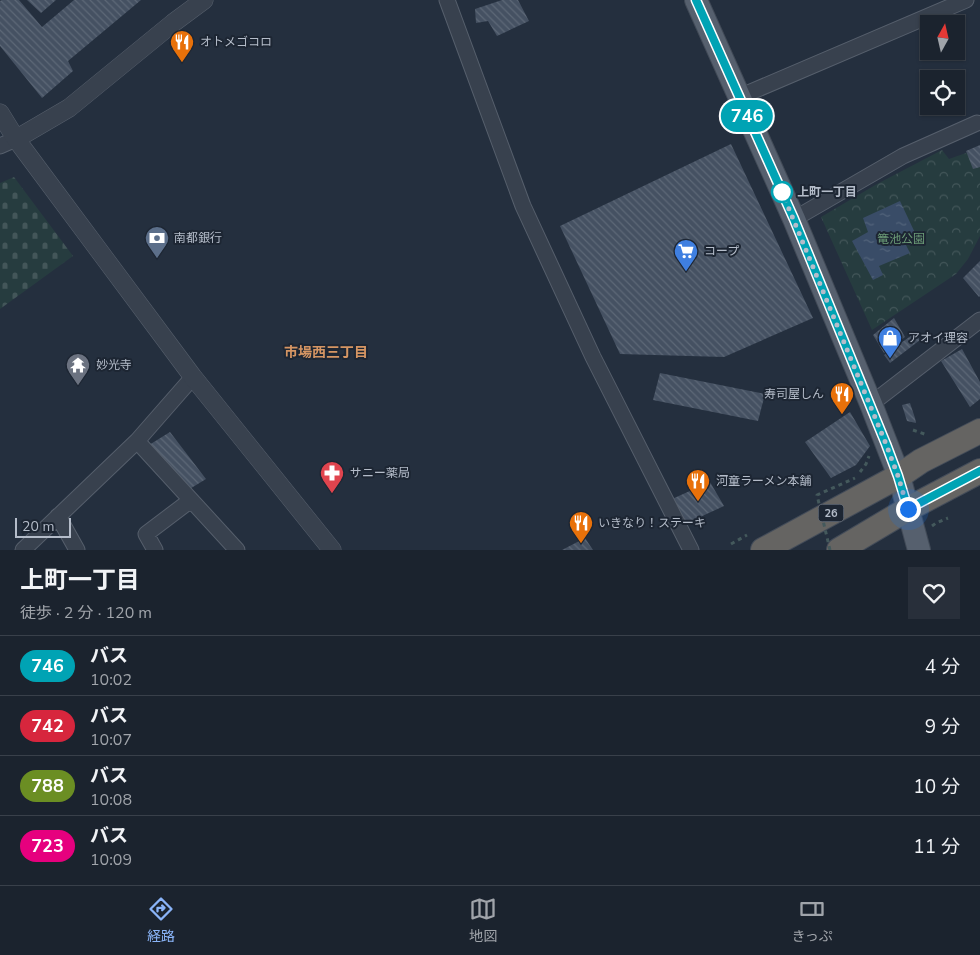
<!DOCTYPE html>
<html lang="ja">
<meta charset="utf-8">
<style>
body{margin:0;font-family:"Nunito Sans","Noto Sans JP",sans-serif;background:#282f3a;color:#f1f3f6;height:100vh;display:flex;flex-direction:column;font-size:19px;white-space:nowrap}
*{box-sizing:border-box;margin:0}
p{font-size:16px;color:#a0a4aa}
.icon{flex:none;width:28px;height:28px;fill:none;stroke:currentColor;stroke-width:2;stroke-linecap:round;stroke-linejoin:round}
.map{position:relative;height:550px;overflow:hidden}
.side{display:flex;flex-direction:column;background:#1b232e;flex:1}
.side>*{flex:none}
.badge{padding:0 10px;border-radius:16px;font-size:18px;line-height:32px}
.needle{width:32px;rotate:8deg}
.buttons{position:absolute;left:920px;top:15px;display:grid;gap:10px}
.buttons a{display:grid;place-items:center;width:45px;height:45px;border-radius:0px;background:#1b232e;box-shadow:0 1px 4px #0004,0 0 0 1px #39404a;font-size:25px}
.scale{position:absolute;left:15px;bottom:12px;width:56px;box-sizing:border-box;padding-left:5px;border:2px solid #b4bcc9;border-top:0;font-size:14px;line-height:18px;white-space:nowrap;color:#b4bcc9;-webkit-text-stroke:4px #1d2633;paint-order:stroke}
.you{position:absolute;width:25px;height:25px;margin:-12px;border:4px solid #fff;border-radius:50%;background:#1a73e8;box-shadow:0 0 0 8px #1a73e833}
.map>.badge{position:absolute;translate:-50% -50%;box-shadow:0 0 0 2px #fff}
.round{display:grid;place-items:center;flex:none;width:52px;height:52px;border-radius:0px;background:#282f3a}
.headline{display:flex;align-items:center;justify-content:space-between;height:85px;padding:0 20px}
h1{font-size:24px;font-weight:700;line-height:38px}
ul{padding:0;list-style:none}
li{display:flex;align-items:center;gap:15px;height:60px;padding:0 20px;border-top:1px solid #39404a}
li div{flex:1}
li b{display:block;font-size:19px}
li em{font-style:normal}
li .badge{min-width:55px;font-weight:700;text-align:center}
.tab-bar{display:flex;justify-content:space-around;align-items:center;height:70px;border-top:1px solid #39404a;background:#1b232e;font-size:14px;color:#a0a4aa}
.tab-bar a{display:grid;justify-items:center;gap:2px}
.tab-bar .on{color:#8ab4f8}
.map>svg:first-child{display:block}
.cemetery{fill:url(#cemetery-stones)}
.park{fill:url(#park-crowns)}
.water{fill:url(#water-ripples)}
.building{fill:url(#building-back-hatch)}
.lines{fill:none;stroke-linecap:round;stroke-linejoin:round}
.minor-casing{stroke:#565f6c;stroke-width:17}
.tertiary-casing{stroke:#565f6c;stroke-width:19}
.primary-casing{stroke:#414a57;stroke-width:24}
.trunk-casing{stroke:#434c59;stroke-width:26}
.path{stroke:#44595c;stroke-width:3;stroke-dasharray:4 4;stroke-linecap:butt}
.minor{stroke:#38414e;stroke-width:15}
.tertiary{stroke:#38414e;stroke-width:18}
.primary{stroke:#56606e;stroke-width:22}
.trunk{stroke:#656462;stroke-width:24}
.path-bridge{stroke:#44595c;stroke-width:3;stroke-dasharray:4 4;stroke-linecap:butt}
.line-casing{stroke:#fff;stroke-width:11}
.line{stroke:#00a3b4;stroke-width:8}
.walk{stroke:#b4bcc9;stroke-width:5;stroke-dasharray:0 9}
.stop-dot{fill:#fff;stroke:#00a3b4;stroke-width:2.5}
.labels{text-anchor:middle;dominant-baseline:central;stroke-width:4;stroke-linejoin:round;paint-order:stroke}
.shield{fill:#1d2633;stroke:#878f9c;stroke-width:1}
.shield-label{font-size:11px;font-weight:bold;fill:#b4bcc9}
.poi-label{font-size:12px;fill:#b4bcc9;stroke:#1d2633;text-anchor:start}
.stop-label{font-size:12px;font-weight:bold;fill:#b4bcc9;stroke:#1d2633;text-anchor:start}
.park-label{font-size:12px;fill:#6b9a76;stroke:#1d2633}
.neighbourhood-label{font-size:14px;font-weight:bold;fill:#d59563;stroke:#1d2633}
</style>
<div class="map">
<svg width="980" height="550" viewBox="0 0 980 550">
<defs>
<pattern id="cemetery-stones" width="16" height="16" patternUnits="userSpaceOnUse" patternTransform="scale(1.25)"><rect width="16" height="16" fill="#263c3f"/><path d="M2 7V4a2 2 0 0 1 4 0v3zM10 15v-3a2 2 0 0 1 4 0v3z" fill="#435659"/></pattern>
<pattern id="park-crowns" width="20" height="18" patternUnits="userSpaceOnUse" patternTransform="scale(1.25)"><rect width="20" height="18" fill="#263c3f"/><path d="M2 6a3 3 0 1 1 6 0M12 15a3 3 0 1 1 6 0" fill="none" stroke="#435659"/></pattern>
<pattern id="water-ripples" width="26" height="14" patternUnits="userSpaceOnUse" patternTransform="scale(1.25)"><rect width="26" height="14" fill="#394c67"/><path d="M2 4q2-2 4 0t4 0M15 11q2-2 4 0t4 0" fill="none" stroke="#53647b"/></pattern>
<pattern id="building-back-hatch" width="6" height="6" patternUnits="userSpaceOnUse" patternTransform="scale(1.25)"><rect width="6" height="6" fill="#455162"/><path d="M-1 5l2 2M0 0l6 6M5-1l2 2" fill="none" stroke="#5d6877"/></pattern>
</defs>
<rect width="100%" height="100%" fill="#242f3e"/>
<path class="cemetery" d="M14,177L73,256L0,309V183Z"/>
<path class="park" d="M980,148V236L968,259L956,274L872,330L821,217L877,184L942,150L949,159Z"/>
<path class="water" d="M900,201L916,235L904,241L910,253L879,266L883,275L873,280L852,241L868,232L863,218Z"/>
<path class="building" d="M2,0H19L42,27L74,0H141L68,61L73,71L42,98L0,46V1Z
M27,0H56L41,13Z
M502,0H518L529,21L497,36L488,21L476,23L475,9Z
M731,144L813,318L724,357L620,354L560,226Z
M980,145V167L973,169L966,151Z
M980,261V296L979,297L963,278Z
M894,318L905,337L884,353L873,335Z
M915,333L920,340L890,363L884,355Z
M962,349L980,382V399L970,407L941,361Z
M660,373L765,394L758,421L653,400Z
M910,403L915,418L916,423L907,421L902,405Z
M850,412L870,446L856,465L831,478L805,442Z
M170,432L206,479L188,490L149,445Z
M710,482L724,506L685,524L672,499Z
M585,538L593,550H562Z"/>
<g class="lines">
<g class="minor-casing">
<path id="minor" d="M447,0L523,206L593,357L691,550
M739,97L966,0
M0,146L16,139
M794,219L903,156L977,123
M871,404L980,320
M137,441L237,550
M58,516L77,550
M23,550L137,441L193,377
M155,550L146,534L191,500"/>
</g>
<g class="tertiary-casing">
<path id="tertiary" d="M0,113L16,139L193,377L332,550
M16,139L69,108L173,23L204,0"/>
</g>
<g class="primary-casing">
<path id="primary" d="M696,0L794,219L871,404L899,476L919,550"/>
</g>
<g class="trunk-casing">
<path id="trunk" d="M763,550L899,476L921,461L980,431
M839,550L908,509L980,471"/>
</g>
<path class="path" d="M913,430L927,435
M860,472L866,464L869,456
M932,526L936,523L948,518
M731,544L747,535"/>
<use href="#minor" class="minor"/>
<use href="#tertiary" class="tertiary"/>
<use href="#primary" class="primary"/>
<use href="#trunk" class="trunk"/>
<path class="path-bridge" d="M830,550L817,495L855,478"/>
</g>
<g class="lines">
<g class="line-casing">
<path id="line" d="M696,0L794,219L886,444L898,476L908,509L980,471"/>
</g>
<use href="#line" class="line"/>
<path class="walk" d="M782,192L886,444L898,476L908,509"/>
</g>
<defs>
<g id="restaurant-pin" transform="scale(1.25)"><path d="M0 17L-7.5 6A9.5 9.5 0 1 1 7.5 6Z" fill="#e8710a" stroke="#1d2633"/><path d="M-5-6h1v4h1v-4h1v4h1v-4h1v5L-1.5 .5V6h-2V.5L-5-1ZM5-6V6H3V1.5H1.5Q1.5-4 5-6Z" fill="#fff"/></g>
<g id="bank-pin" transform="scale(1.25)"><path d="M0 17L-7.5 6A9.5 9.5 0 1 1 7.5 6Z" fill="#5c6f8a" stroke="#1d2633"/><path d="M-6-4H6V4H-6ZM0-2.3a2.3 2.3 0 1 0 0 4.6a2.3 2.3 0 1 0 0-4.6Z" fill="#fff"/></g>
<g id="supermarket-pin" transform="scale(1.25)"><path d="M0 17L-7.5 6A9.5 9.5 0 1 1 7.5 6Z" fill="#3f7fe0" stroke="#1d2633"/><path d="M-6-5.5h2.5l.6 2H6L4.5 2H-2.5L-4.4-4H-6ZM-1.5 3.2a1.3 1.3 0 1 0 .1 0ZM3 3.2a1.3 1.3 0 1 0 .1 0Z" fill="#fff"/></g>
<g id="shop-pin" transform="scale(1.25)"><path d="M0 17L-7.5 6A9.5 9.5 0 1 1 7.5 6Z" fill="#3f7fe0" stroke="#1d2633"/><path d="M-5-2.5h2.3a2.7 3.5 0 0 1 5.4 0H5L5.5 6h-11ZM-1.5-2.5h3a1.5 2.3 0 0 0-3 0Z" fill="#fff"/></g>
<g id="temple-pin" transform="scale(1.25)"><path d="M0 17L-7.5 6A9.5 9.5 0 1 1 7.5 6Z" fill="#6b7280" stroke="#1d2633"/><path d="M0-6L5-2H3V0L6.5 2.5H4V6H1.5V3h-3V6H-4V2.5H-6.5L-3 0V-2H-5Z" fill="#fff"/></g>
<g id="pharmacy-pin" transform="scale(1.25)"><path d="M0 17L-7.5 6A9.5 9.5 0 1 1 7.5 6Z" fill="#e0444e" stroke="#1d2633"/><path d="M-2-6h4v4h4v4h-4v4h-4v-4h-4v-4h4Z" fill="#fff"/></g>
</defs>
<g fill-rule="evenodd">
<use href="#restaurant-pin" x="182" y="42"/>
<use href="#bank-pin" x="157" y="238"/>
<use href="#supermarket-pin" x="686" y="251"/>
<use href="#shop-pin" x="890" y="338"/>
<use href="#temple-pin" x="78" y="365"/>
<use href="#restaurant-pin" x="842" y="394"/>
<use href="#pharmacy-pin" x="332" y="473"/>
<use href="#restaurant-pin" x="698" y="481"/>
<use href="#restaurant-pin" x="581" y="523"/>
</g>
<circle class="stop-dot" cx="782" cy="192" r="10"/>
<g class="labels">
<rect class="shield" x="818.5" y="504.5" width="25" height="17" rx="4"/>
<g class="shield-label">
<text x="831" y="513">26</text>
</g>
<g class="poi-label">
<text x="200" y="42">オトメゴコロ</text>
<text x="174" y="238">南都銀行</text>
<text x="704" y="251">コープ</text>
<text x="908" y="338">アオイ理容</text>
<text x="96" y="365">妙光寺</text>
<text x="824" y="394" text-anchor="end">寿司屋しん</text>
<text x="350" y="473">サニー薬局</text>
<text x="716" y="481">河童ラーメン本舗</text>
<text x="598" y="523">いきなり！ステーキ</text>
</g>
<g class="stop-label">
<text x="797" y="192">上町一丁目</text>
</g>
<g class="park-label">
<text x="901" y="239">篭池公園</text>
</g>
<g class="neighbourhood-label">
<text x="326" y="352">市場西三丁目</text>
</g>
</g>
</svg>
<div class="buttons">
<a><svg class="needle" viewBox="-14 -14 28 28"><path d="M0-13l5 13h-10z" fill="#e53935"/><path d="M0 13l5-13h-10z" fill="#a0a4aa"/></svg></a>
<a><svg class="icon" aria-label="locate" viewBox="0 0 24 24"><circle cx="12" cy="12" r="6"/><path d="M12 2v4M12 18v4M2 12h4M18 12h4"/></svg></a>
</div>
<div class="scale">20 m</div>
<div class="you" style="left:908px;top:509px"></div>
<b class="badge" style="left:747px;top:116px;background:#00a3b4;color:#fff">746</b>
</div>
<section class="side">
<div class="headline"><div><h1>上町一丁目</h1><p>徒歩 · 2 分 · 120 m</p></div><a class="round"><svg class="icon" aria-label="heart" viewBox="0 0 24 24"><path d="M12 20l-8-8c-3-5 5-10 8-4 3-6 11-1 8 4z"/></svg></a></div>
<ul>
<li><span class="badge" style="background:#00a3b4;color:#fff">746</span><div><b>バス</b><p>10:02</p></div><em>4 分</em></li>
<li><span class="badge" style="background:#d7263d;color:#fff">742</span><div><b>バス</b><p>10:07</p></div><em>9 分</em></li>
<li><span class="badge" style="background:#6b8e23;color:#fff">788</span><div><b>バス</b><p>10:08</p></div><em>10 分</em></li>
<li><span class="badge" style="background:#e6007e;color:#fff">723</span><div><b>バス</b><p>10:09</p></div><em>11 分</em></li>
</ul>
</section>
<nav class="tab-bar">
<a class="on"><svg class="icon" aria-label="directions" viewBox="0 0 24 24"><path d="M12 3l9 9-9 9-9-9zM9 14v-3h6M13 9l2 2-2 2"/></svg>経路</a>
<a><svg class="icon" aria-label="map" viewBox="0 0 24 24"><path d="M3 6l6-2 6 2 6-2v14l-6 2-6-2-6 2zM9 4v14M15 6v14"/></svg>地図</a>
<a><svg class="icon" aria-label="tickets" viewBox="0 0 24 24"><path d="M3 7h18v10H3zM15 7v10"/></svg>きっぷ</a>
</nav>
